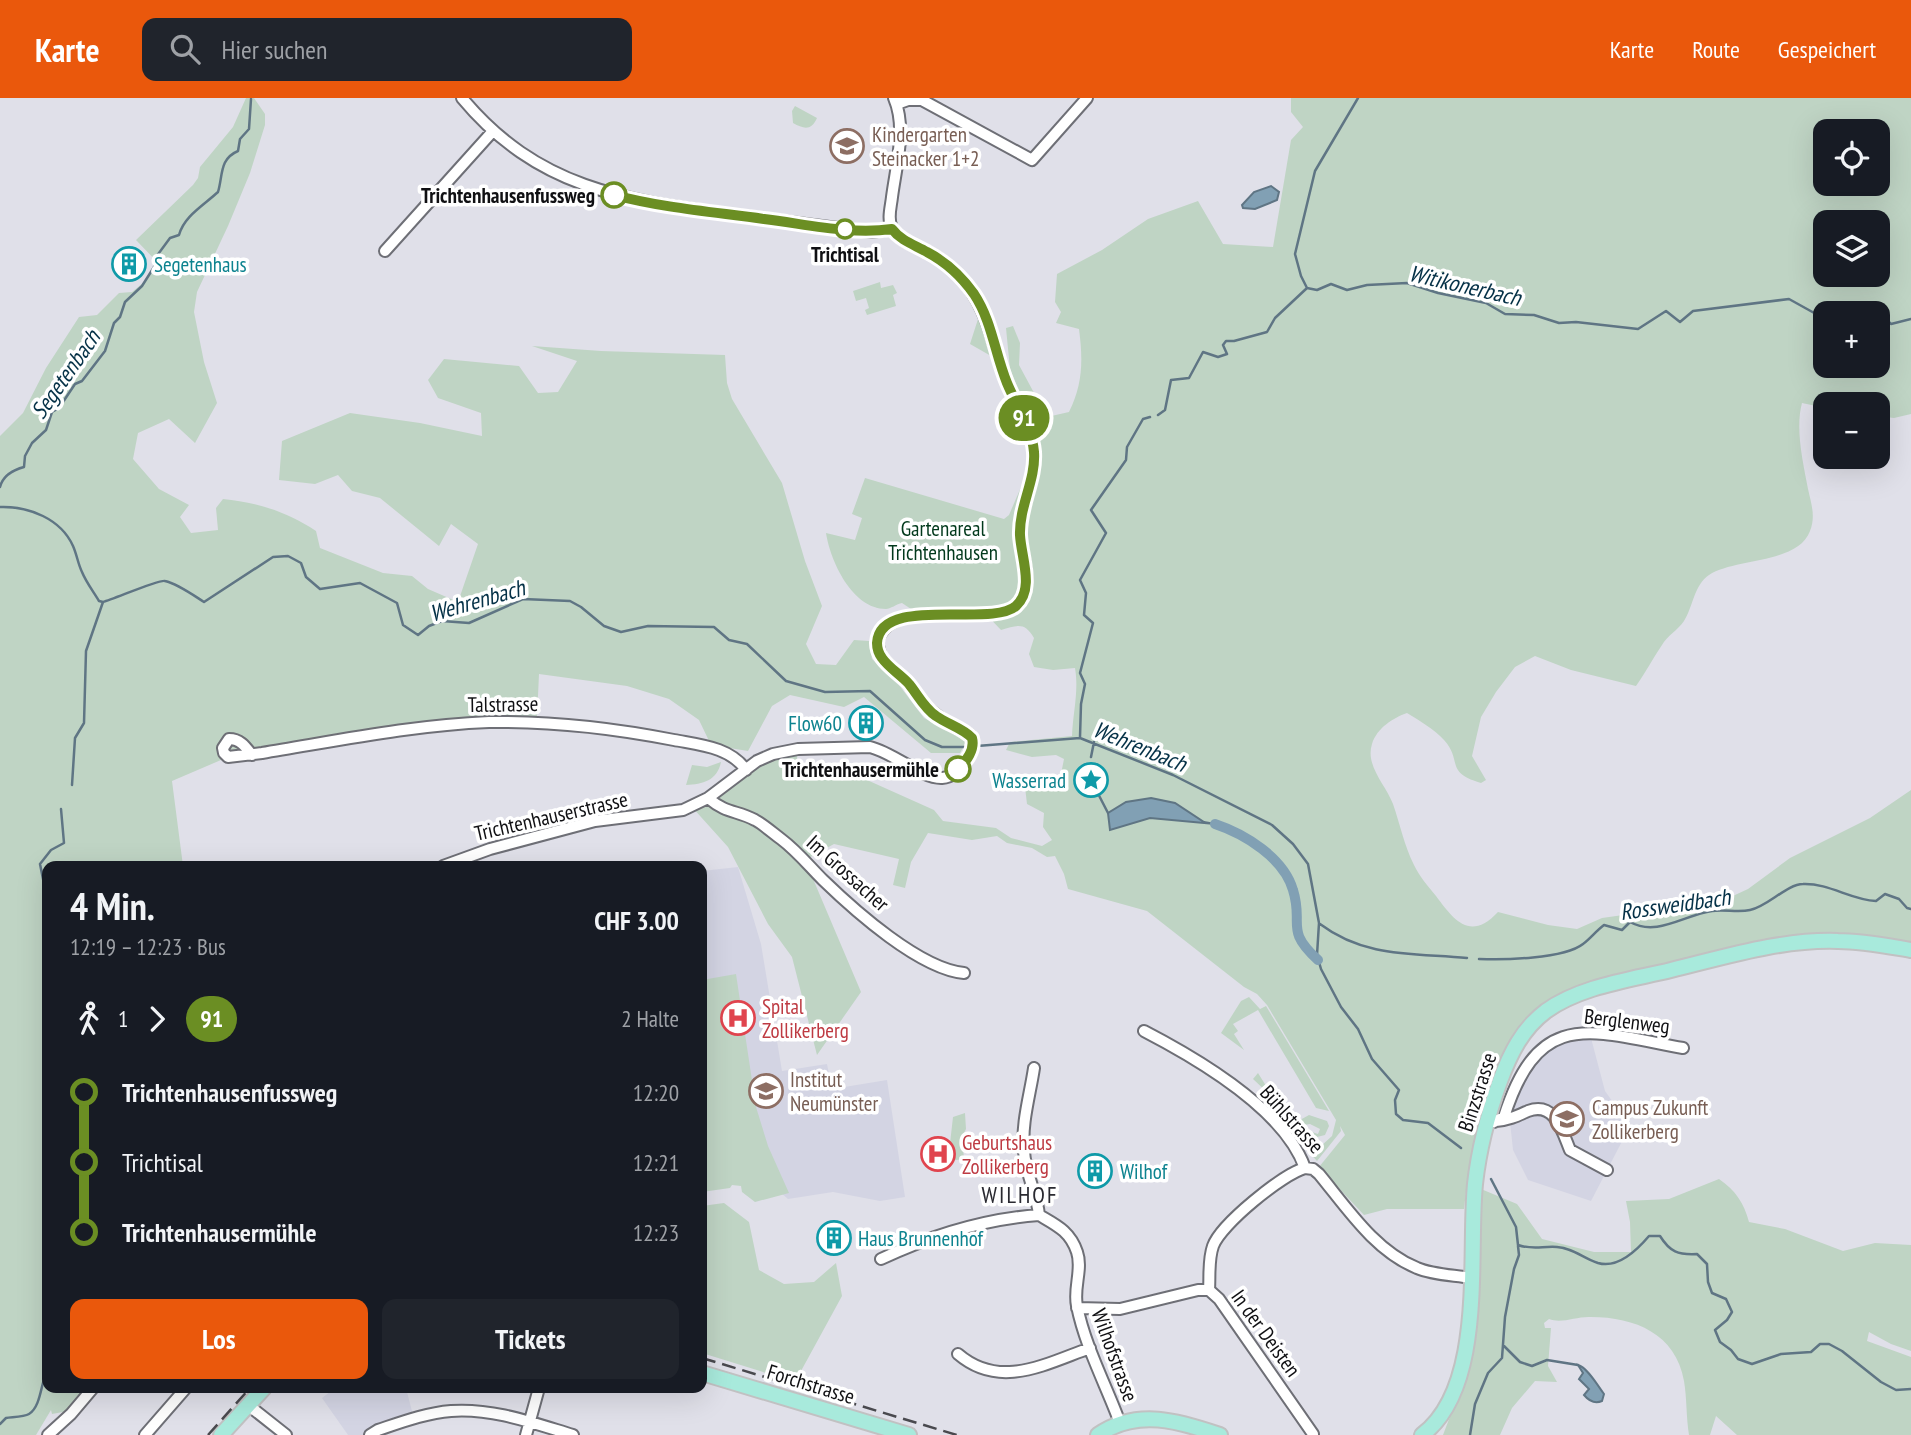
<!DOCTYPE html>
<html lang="de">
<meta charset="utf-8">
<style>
body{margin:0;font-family:"PT Sans Narrow",sans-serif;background:#20242c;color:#f1f3f6;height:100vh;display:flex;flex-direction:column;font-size:26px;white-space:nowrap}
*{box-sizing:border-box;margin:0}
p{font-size:23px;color:#9ea1a6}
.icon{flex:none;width:38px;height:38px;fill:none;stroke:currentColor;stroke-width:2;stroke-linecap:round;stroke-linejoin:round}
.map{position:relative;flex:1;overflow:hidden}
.side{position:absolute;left:42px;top:763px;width:665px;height:532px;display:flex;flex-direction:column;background:#171b24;border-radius:14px;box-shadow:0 7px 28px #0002}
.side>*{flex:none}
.badge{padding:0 14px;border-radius:23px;font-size:24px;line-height:46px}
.controls{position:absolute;left:1813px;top:21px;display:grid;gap:14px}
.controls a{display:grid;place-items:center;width:77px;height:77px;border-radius:14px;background:#171b24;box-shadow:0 7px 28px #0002;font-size:35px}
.map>.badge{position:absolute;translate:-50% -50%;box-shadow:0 0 0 4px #fff}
.legs{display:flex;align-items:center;gap:10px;height:77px;padding:0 28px;font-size:23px}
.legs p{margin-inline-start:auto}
.summary{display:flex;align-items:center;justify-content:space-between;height:119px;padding:0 28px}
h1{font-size:38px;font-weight:700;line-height:52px}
.cta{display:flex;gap:14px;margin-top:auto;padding:14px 28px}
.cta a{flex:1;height:80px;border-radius:14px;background:#ea580c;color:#fff;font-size:28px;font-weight:700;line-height:80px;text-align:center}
.cta a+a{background:#20242c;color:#f1f3f6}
ul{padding:0 28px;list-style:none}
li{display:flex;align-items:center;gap:24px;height:70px;font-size:26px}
li i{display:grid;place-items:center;width:10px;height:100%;margin:0 9px;background:currentColor}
li i::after{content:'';width:18px;height:18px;margin:-9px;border:5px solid;border-radius:50%;background:#171b24}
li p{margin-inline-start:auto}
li:first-child i{background:linear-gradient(#0000 50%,currentColor 0)}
li:last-child i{background:linear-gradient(currentColor 50%,#0000 0)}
header{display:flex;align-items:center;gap:42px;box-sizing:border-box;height:98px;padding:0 35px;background:#ea580c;color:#fff}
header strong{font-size:33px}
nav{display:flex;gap:38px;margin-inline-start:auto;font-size:24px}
.search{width:490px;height:63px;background:#20242c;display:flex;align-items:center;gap:18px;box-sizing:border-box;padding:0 24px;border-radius:14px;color:#9ea1a6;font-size:26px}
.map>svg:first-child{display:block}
.built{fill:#d3d4e3}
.green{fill:#bfd4c4;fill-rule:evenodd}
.water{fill:#81a0b4;stroke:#5f7584;stroke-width:2}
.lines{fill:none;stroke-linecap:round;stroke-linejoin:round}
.stream{stroke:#5f7584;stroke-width:2.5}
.canal{stroke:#81a0b4;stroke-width:10}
.minor-casing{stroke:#6e6f76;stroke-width:14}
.major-casing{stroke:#c1c1c2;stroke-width:18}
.minor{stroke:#fff;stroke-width:10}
.major{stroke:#a8eadc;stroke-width:14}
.rail{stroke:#49494e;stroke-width:2.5;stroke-dasharray:14 7;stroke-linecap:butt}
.line-1-casing{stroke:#fff;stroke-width:16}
.line-1{stroke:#6b8e23;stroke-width:10}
.stop-1-dot{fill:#fff;stroke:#6b8e23;stroke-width:3.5}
.labels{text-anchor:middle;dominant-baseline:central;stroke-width:7;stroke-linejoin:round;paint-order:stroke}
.education-label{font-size:21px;fill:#785e54;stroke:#fff;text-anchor:start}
.stop-label{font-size:21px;font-weight:bold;fill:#101013;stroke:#fff;text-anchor:end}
.culture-label{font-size:21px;fill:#0d838f;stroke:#fff;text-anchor:start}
.park-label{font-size:21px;fill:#02391c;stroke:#fff}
.street-label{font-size:21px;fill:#101013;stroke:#fff}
.health-label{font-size:21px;fill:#be3a42;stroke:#fff;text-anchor:start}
.water-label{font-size:23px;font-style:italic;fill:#053147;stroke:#fff}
.neighbourhood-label{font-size:23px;letter-spacing:2px;fill:#2a2a31;stroke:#fff}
</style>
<header>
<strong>Karte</strong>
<div class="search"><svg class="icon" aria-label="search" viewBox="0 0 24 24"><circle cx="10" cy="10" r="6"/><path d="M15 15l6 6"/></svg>Hier suchen</div>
<nav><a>Karte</a><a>Route</a><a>Gespeichert</a></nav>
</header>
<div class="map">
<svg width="1911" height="1337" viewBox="0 0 1911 1337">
<rect width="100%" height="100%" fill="#e0e0e9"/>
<path class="built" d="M738,769L761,846L782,973L827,966L832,991L887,982L905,1099L880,1103L833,1094L788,1101L751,1069L702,1084V773Z
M1574,939L1591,940L1605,993L1630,1028L1591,1103L1528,1082L1513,1052L1509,1014L1531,967L1550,948Z
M335,1290H406L414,1321L370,1337H348L322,1300Z"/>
<path class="green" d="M246,0H254L265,16V27L250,75L228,128L197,194L194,214L204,264L217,305L195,345L169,321L138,335L133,361L159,391L189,407L180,419L191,435L218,432L216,410L223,401C256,404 288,414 316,433L320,450L383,475L412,478L428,491L458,504L478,446L451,426L439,448L380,400L352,393L338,377L315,386L279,382L282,343L350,315L420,325L482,338L481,315L438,300L428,282L444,261L519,268L538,295L558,294L577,263L532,248L601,253L725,257L727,285L732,301L782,385L805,463L822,508L806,546L816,566L836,567L854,542L869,543L872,561L896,583L924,620L967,642L960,655H931L864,599L844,609L790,597L772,608L748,653L711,647L699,622L669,601L627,588L539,576L537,619L461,626L228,659L172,683L183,768H47V1290H89L68,1313L52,1316L51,1312L36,1337H0V338L23,315L46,270L79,219L97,217L119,195L132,194L144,184L159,166L136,142L193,87L198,80L200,69L233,29Z
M1291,0H1911V316L1894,320L1878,318V306H1825V310L1802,305C1795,331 1803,364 1808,391C1811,405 1816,418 1810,433C1798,466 1735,460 1709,477C1694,487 1693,509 1684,523C1678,532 1667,538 1662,547C1653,560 1646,574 1636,588L1571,572L1535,558L1515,569L1496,594L1481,619L1472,658L1486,682L1481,685C1444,674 1463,663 1444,642C1434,631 1420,623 1407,615C1393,620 1377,630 1372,646C1365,668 1386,687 1393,706C1400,726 1404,747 1414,767C1419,778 1428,788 1436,798C1454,822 1470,844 1498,814L1548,827L1577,831L1602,820L1722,803L1748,791L1790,760L1870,720L1911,692V852L1801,844L1572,892L1512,940L1501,961L1486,1005L1472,1015L1478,1024L1468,1076L1464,1111H1387L1364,1117L1319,1069L1345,1037L1340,1028L1341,1033L1317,1063L1292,1035L1298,1030L1314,1046L1321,1048L1332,1038L1336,1022L1267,907L1257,896L1244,889L1147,813L1068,791L1064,776L1055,758L1047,759L1032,750L1007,745L997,738L972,742L928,735L911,764L905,790L893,787L899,761L834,746L805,762L861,894L817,957L792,859L768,826L728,749L692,709L757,663L798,651L795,678L838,669L934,712L943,723L996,730L1011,740L1042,748L1052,742L1043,729L1044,715L1027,706L1025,689L1031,681H1060L1064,661L1056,657L1032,659L1006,652L1010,644L1072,638C1073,614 1079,593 1075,570L1053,572L1034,569L1029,556L1034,540C1024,523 1017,528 1001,532L979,509L911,511L902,505C897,506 890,511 886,511C852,511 830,462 826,435L855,442L862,420L852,416L865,380L1004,421L1009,417L1040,345L1010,271L1006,230L1013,228L1020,245L1019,267L1047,319L1069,314C1083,286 1083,262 1079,231L1056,225L1061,214L1055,204L1057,176L1102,152L1148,121L1198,103L1223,146L1273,149L1291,42L1303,29L1291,14ZM1825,33H1878V86H1825ZM1825,124H1878V177H1825ZM1825,215H1878V268H1825Z
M795,8L817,20C811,33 804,31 793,25L792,13Z
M880,184L881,190L893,187L897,195L893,197L896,208L867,217L865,212L869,210L866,200L856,203L853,193Z
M979,218L991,258L970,246Z
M721,664C717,683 703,686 686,687L692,667L707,669Z
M736,876L756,1009L768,1048L789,1095L755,1104L742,1094L741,1088L732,1087L730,1090L702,1094V882Z
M1249,899L1260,911L1266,908L1329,1013L1316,1010L1258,912L1233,926L1238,933L1234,936L1244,952L1221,935L1241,903Z
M1258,975L1281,1012L1290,1015L1293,1021L1286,1025L1265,1002L1269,996L1253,981Z
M965,1015L966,1031L962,1039L964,1061L948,1063L953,1019Z
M1309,1017L1327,1023L1329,1028L1325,1037L1317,1039L1312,1034L1318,1036L1320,1031L1310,1026L1304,1027L1300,1022Z
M1719,1081C1736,1093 1744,1105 1749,1124L1785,1131L1843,1153L1875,1145L1911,1147V1253L1891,1246L1869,1234L1867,1243L1911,1259V1337H1737L1716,1318L1710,1337H1689C1686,1319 1687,1301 1684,1283C1676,1236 1635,1219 1591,1219C1577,1218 1562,1226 1549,1221L1544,1225L1545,1230H1551L1548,1268L1557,1284L1535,1283L1512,1310L1500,1337H1443C1455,1305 1470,1272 1475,1238C1483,1190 1478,1140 1481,1091L1517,1106L1542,1141L1594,1154H1631L1630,1124L1626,1103L1669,1101Z
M724,1105L749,1124L759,1172L784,1186L814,1184L836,1165L842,1198L795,1284L702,1255V1108Z"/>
<path class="water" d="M1271,88L1279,94L1277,102L1255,111L1243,110L1242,107L1254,94Z
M1151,700L1175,705L1204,724L1215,726L1150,720L1110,732L1108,715L1126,704Z
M1578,1267C1587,1269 1598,1288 1604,1296L1602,1303C1595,1306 1589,1303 1584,1297L1589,1291L1579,1281L1583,1275Z"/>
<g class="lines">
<path class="stream" d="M1307,190L1301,178L1295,156L1315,73L1358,0
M1835,215L1837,211L1849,215
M1878,217L1882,216L1891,226L1911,221
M1158,317L1165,312L1171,282L1189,280L1203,254L1218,259L1227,256L1223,247L1226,243H1234L1267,234L1275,220L1307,190L1317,192L1331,186L1347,192L1367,187L1407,185L1438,195L1486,205L1505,216L1534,217L1559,225L1576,224L1638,231L1666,213L1680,224L1693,213L1789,201L1825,221
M0,389C3,377 13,372 24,369L25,358L32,345L46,332L52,314L59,310L75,286L82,283L105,253L114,225L120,219L125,204L142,188L154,169L156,159L170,140L179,137C184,118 204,107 218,94C223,78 219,61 238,53L240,41L249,31L251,1
M0,409C29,408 61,421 73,448C77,457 78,466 82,474C86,484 93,493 99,503L103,504C114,501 160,481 165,483C178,486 193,497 204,504L273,459L288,458L301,465L306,479L320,491L360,485L397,505L403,527L418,537L429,528L442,523L469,525L523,501L570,503L581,509L604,528L621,534L648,528L714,529L729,542L747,546L786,583L825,594L870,593L925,642L942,649H967
M1080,639L1081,606L1085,586L1080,575L1093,525L1084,517L1086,495L1080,482L1106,435L1091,412L1126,362L1127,349L1143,321L1150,319
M977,648L1080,640L1173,677L1272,727L1293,746L1308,766L1319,825L1317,857L1321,871L1341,909L1358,931L1372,961L1399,992L1395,1002L1396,1016L1403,1022L1428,1025L1461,1050
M1091,659L1094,644
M1091,682L1108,715
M72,687L75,640L84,625L86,553L103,504
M47,788L44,786L40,766L51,752L64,745L61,711
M1320,826C1365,860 1414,855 1467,860
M1479,861C1503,862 1564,861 1583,846C1590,841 1596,833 1604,827L1622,832L1630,824C1657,839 1684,817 1712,813C1725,811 1738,815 1750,812C1767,809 1787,786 1803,786C1829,785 1851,802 1876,803L1885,796L1899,801L1907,810L1911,811
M1491,1081L1516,1129L1518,1147C1531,1152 1543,1148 1557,1149C1573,1150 1583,1160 1598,1165C1618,1171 1638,1151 1649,1138H1660C1670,1154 1678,1157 1697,1156L1707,1166L1708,1184L1712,1195L1726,1201L1732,1214L1727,1222L1715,1232L1720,1244L1731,1252L1738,1261L1752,1266L1781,1256L1811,1254L1820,1246H1829L1842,1253L1881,1284L1896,1292L1911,1291
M1504,1248L1520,1264L1532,1268L1547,1262L1578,1267
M0,1326L6,1320C13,1319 24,1319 29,1316C41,1309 41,1284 47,1273
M1470,1337L1475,1306L1488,1275L1502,1260L1505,1219L1514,1171L1519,1157L1518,1148"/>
<path class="canal" d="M1215,726C1245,736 1284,760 1293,792C1304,827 1284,831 1318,862"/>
<g class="minor-casing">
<path id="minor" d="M462,0C537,90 623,102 733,117C779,122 825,129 871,134L892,131
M897,6L908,2H922L1032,62L1087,0
M385,153L493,33
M252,657C245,648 240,641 229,641L223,650L224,655L228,659L262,655C336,643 413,627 489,624C551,623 613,630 674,642C700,647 730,649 746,672
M708,700C727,716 736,712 755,722C764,727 773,735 781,741C797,753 809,768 823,782C855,813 920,871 964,875
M443,768L490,751L595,723L683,712L708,700L757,663L773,656L798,651L870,649C910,659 949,715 973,646L970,637L946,624L926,609L911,589L881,559L877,544C892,493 990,533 1017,507C1037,488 1019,454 1020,431C1022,405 1036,380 1034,353C1032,328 1016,307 1007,284C992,247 988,209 960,179C952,170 942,162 931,156C919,148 899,144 892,130C887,121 891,109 892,99C896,68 907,30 894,0
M1144,933C1198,961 1284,1011 1305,1070
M1034,970C1030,997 1021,1026 1024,1053C1025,1075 1037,1095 1039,1117
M1487,1022L1494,1024L1504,1019C1539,909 1590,933 1683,950
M1496,1023C1509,1022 1517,1018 1528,1013C1555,1003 1562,1033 1570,1052L1607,1072
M1305,1070L1313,1071L1319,1076C1347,1110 1375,1153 1417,1170C1433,1177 1454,1177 1471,1180
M1039,1117C1056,1127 1070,1133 1077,1154C1083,1171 1073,1190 1077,1208C1085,1248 1106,1287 1120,1325
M881,1161C930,1138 985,1121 1039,1117
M1209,1192L1219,1201L1313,1336
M1209,1192C1210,1178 1208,1162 1213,1148C1221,1126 1283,1076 1305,1070
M1077,1210L1120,1211L1198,1192H1209
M958,1256C1000,1292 1045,1266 1090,1250
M248,1307L286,1337
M48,1337L71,1316L93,1290
M145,1337L186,1290
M370,1337L378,1332C402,1324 426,1315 451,1313C493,1310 533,1325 573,1337
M526,1337L539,1290"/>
</g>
<g class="major-casing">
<path id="major" d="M702,1275L909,1337
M221,1337L264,1290
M1098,1337C1137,1310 1179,1323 1220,1337
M1422,1337C1486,1289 1468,1157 1475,1086C1479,1050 1488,1016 1500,983C1510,956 1522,931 1546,913C1581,888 1630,882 1671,872C1725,859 1781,841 1838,843C1862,843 1887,848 1911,852"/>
</g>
<use href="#minor" class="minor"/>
<use href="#major" class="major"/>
<path class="rail" d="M702,1260L957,1337
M208,1337L250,1290"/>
</g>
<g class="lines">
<g class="line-1-casing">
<path id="line-1" d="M614,97C663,110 714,114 764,121C806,126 850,137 892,131C901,143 915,147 927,154C946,164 962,179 974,196C992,223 995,256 1007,285C1016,307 1032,329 1034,354C1036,382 1019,408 1020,437C1021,459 1035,491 1016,508C992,530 880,496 877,545C877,551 879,556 882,560C889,570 901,577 909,586C918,597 924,610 936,618C947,626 963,630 972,640C975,651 967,663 958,671"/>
</g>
<use href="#line-1" class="line-1"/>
</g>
<defs>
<g id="school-ring" transform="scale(1.75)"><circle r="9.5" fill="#fff" stroke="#8d6e63" stroke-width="1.5"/><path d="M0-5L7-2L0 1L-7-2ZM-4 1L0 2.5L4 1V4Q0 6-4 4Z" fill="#8d6e63"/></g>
<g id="building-ring" transform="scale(1.75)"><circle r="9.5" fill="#fff" stroke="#0f9aa8" stroke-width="1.5"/><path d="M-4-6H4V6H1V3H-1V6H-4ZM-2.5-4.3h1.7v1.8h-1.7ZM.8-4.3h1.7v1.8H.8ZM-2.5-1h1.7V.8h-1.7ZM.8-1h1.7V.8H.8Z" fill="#0f9aa8"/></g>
<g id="sight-ring" transform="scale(1.75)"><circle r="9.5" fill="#fff" stroke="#0f9aa8" stroke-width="1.5"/><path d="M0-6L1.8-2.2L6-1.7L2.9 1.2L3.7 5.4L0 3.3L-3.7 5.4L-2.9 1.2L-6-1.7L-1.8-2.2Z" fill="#0f9aa8"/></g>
<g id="hospital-ring" transform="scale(1.75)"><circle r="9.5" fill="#fff" stroke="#e0444e" stroke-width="1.5"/><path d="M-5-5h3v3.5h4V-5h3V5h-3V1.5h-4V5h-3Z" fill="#e0444e"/></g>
<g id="university-ring" transform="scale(1.75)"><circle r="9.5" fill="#fff" stroke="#8d6e63" stroke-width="1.5"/><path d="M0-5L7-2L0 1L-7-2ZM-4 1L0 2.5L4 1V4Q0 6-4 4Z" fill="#8d6e63"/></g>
</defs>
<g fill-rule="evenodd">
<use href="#school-ring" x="847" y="48"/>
<use href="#building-ring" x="129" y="166"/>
<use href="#building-ring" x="866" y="625"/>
<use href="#sight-ring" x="1091" y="682"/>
<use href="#hospital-ring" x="738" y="920"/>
<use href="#university-ring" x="766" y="993"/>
<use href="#school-ring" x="1567" y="1021"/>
<use href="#hospital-ring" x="938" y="1056"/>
<use href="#building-ring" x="1095" y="1073"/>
<use href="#building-ring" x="834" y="1140"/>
</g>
<g class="stop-1-dot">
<circle cx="614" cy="97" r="12"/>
<circle cx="845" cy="131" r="9"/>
<circle cx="958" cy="671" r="12"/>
</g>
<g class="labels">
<g class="education-label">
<text x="872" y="36">Kindergarten<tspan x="872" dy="24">Steinacker 1+2</tspan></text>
<text x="790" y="981">Institut<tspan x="790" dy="24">Neumünster</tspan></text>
<text x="1592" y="1009">Campus Zukunft<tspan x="1592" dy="24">Zollikerberg</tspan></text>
</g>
<g class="stop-label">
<text x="595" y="97">Trichtenhausenfussweg</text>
<text x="845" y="156" text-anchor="middle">Trichtisal</text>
<text x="939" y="671">Trichtenhausermühle</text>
</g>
<g class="culture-label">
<text x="154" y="166">Segetenhaus</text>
<text x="842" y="625" text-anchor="end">Flow60</text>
<text x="1066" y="682" text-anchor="end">Wasserrad</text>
<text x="1120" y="1073">Wilhof</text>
<text x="858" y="1140">Haus Brunnenhof</text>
</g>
<g class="park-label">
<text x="943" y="430">Gartenareal<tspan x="943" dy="24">Trichtenhausen</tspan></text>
</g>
<g class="street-label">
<text transform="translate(503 606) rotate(-1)">Talstrasse</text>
<text transform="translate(551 718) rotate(-13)">Trichtenhauserstrasse</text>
<text transform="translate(848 775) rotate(42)">Im Grossacher</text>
<text transform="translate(1627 923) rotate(7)">Berglenweg</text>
<text transform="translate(1477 994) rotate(-72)">Binzstrasse</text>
<text transform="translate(1292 1021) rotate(48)">Bühlstrasse</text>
<text transform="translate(1266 1235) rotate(54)">In der Deisten</text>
<text transform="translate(1115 1257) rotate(70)">Wilhofstrasse</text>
<text transform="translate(811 1286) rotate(17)">Forchstrasse</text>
</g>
<g class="health-label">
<text x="762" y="908">Spital<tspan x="762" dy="24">Zollikerberg</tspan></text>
<text x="962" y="1044">Geburtshaus<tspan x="962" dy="24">Zollikerberg</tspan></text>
</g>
<g class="water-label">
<text transform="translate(1465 187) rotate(13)">Witikonerbach</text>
<text transform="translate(65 276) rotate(-55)">Segetenbach</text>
<text transform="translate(477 502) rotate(-16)">Wehrenbach</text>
<text transform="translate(1140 648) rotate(22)">Wehrenbach</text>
<text transform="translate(1675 806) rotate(-8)">Rossweidbach</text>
</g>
<g class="neighbourhood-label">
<text x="1020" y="1096">WILHOF</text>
</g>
</g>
</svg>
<div class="controls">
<a><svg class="icon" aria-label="locate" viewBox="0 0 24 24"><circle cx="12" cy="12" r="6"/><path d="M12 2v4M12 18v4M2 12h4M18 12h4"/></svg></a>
<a><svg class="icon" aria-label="layers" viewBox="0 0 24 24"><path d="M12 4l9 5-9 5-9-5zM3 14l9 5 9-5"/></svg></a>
<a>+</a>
<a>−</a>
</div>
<b class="badge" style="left:1024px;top:320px;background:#6b8e23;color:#fff">91</b>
<section class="side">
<div class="summary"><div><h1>4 Min.</h1><p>12:19 – 12:23 · Bus</p></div><b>CHF 3.00</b></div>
<div class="legs"><svg class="icon" aria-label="walk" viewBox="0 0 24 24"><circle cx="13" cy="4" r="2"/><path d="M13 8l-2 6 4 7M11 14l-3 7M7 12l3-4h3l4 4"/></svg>1<svg class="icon" aria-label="forward" viewBox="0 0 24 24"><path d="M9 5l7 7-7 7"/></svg><b class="badge" style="background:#6b8e23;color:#fff">91</b><p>2 Halte</p></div>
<ul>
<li><i style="color:#6b8e23"></i><b>Trichtenhausenfussweg</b><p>12:20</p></li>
<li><i style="color:#6b8e23"></i><span>Trichtisal</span><p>12:21</p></li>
<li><i style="color:#6b8e23"></i><b>Trichtenhausermühle</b><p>12:23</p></li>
</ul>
<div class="cta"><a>Los</a><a>Tickets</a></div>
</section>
</div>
